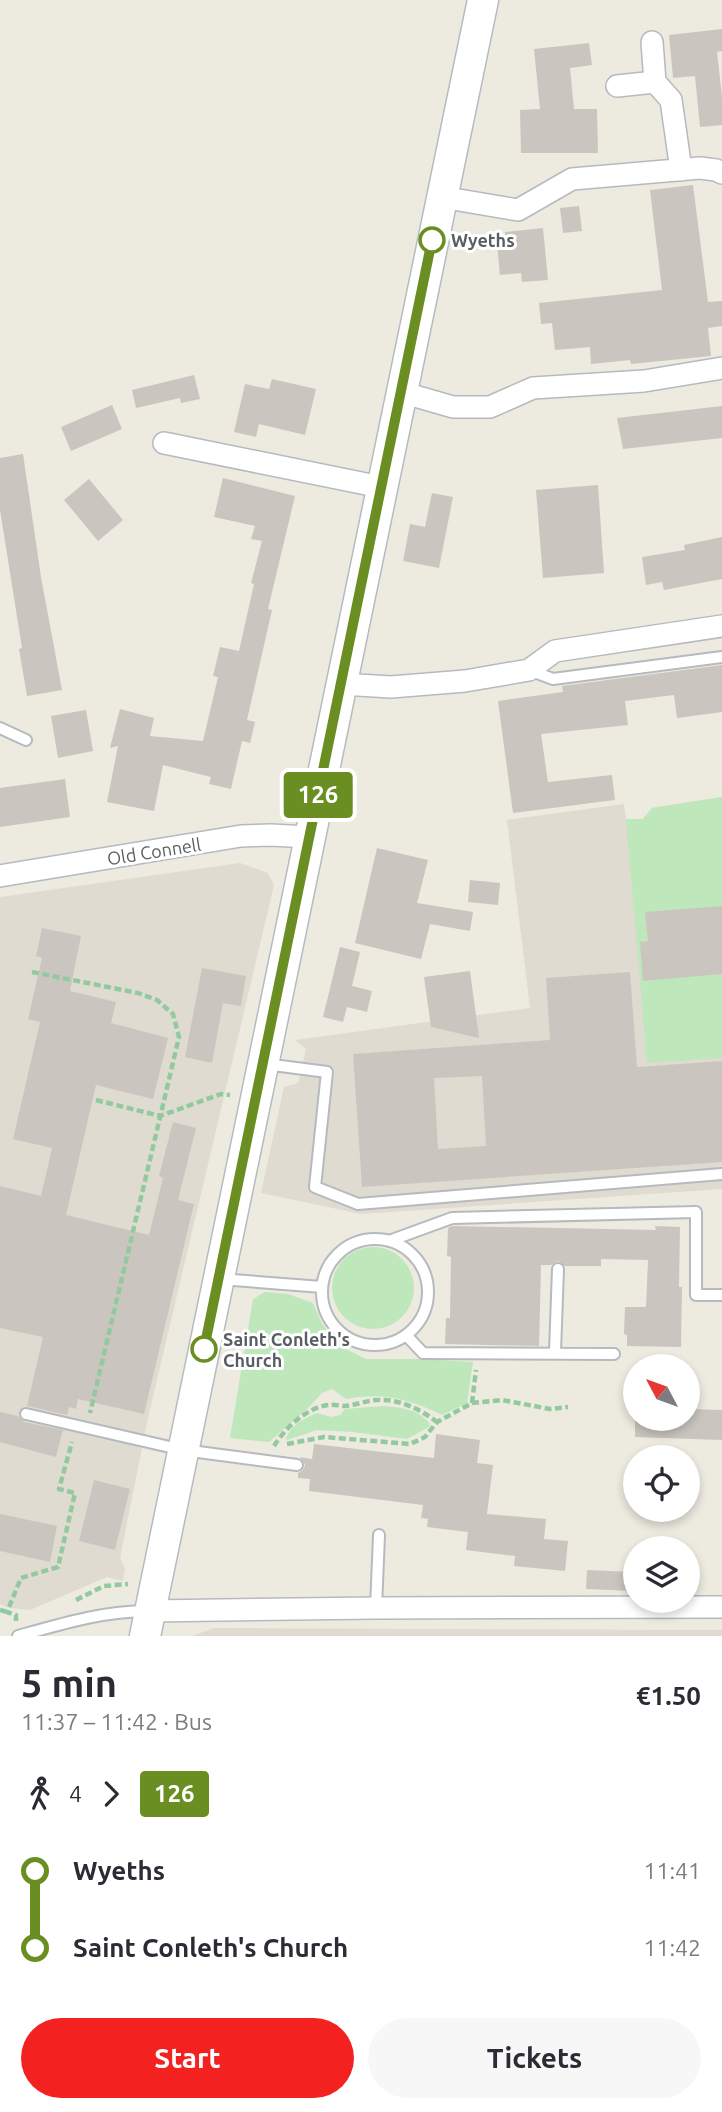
<!DOCTYPE html>
<meta charset="utf-8">
<style>
body{margin:0;font-family:Ubuntu,sans-serif;background:#f7f7f7;color:#2b2b33;height:100vh;display:flex;flex-direction:column;font-size:26px;white-space:nowrap}
*{box-sizing:border-box;margin:0}
p{font-size:23px;color:#7c7c81}
.icon{flex:none;width:38px;height:38px;fill:none;stroke:currentColor;stroke-width:2;stroke-linecap:round;stroke-linejoin:round}
.map{position:relative;height:1636px;overflow:hidden}
.drawer{display:flex;flex-direction:column;background:#fff;flex:1}
.drawer>*{flex:none}
.badge{padding:0 14px;border-radius:5px;font-size:24px;line-height:46px}
.needle{width:46px;rotate:311deg}
.tools{position:absolute;left:623px;top:1354px;display:grid;gap:14px}
.tools a{display:grid;place-items:center;width:77px;height:77px;border-radius:50%;background:#fff;box-shadow:0 4px 10px #0003;font-size:35px}
.map>.badge{position:absolute;translate:-50% -50%;box-shadow:0 0 0 4px #fff}
.legs{display:flex;align-items:center;gap:10px;height:77px;padding:0 21px;font-size:23px}
.legs p{margin-inline-start:auto}
.head{display:flex;align-items:center;justify-content:space-between;height:119px;padding:0 21px}
h1{font-size:38px;font-weight:700;line-height:52px}
.action{display:flex;gap:14px;margin-top:auto;padding:14px 21px}
.action a{flex:1;height:80px;border-radius:42px;background:#f32221;color:#fff;font-size:28px;font-weight:700;line-height:80px;text-align:center}
.action a+a{background:#f7f7f7;color:#2b2b33}
ul{padding:0 21px;list-style:none}
li{display:flex;align-items:center;gap:24px;height:77px;font-size:26px}
li i{display:grid;place-items:center;width:10px;height:100%;margin:0 9px;background:currentColor}
li i::after{content:'';width:18px;height:18px;margin:-9px;border:5px solid;border-radius:50%;background:#fff}
li p{margin-inline-start:auto}
li:first-child i{background:linear-gradient(#0000 50%,currentColor 0)}
li:last-child i{background:linear-gradient(currentColor 50%,#0000 0)}
.map>svg:first-child{display:block}
.education{fill:#dfdbd1}
.green{fill:#bee7bb}
.building{fill:#cac6bf;fill-rule:evenodd}
.lines{fill:none;stroke-linecap:round;stroke-linejoin:round}
.service-casing{stroke:#b6babe;stroke-width:14}
.minor-casing{stroke:#b6babe;stroke-width:24}
.secondary-casing{stroke:#b6bbc0;stroke-width:33}
.path{stroke:#93c99f;stroke-width:4.5;stroke-dasharray:7 3.5;stroke-linecap:butt}
.service{stroke:#fff;stroke-width:10}
.minor{stroke:#fff;stroke-width:21}
.secondary{stroke:#fff;stroke-width:30}
.line-1-casing{stroke:#fff;stroke-width:16}
.line-1{stroke:#6b8e23;stroke-width:10}
.stop-1-dot{fill:#fff;stroke:#6b8e23;stroke-width:3.5}
.labels{text-anchor:middle;dominant-baseline:central;stroke-width:6;stroke-linejoin:round;paint-order:stroke}
.stop-label{font-size:18px;font-weight:bold;fill:#595e63;stroke:#fff;text-anchor:start}
.street-label{font-size:18px;fill:#595e63;stroke:#fff}
</style>
<div class="map">
<svg width="722" height="1636" viewBox="0 0 722 1636">
<rect width="100%" height="100%" fill="#edeae0"/>
<path class="education" d="M722,797V1189L361,1214L261,1193L284,1087L298,1083L306,1049L295,1040L530,1008L507,820L624,804L626,819H643L652,808Z
M240,863L268,873L274,885L148,1418L120,1558L125,1569L123,1581L107,1577L30,1610L9,1608L0,1604V897Z
M214,1628L722,1630V1636H192Z"/>
<path class="green" d="M722,797V1058L647,1063L626,819H643L652,808Z
M332 1288a41 41 0 1 1 82 0a41 41 0 1 1-82 0Z
M265,1292L288,1294L313,1303L322,1324L336,1340L348,1350L366,1359H423L473,1362L467,1403L442,1415C409,1399 382,1392 346,1399L332,1389L322,1393L309,1407L269,1442L230,1438L253,1299Z
M384,1406C402,1408 419,1409 430,1424L429,1427L407,1439L352,1432L317,1430L287,1440L286,1438C291,1425 305,1418 317,1413L331,1417L340,1415L345,1409Z"/>
<path class="building" d="M722,29V51L717,52L722,97V125L700,127L695,76L673,78L669,35Z
M589,43L592,65L570,68L574,109H597L598,153H521L520,110L540,109L534,49Z
M693,185L708,302L722,301V326L708,328L711,356L631,364L630,360L591,364L590,347L555,350L552,323L541,324L539,303L662,290L650,190Z
M579,206L582,231L563,233L560,208Z
M543,228L548,280L522,282L521,273L500,275L497,244L506,243L505,232Z
M194,375L200,399L181,403L180,398L136,408L132,390Z
M272,379L316,389L305,435L259,424L256,437L234,432L245,384L269,389Z
M112,405L122,429L71,451L61,427Z
M722,406V438L623,449L617,418Z
M23,454L41,577L62,690L27,696L19,649L22,648L0,510V458Z
M223,478L295,496L268,609L272,610L247,720L255,722L250,743L242,741L231,789L209,784L211,777L163,765L154,811L107,802L118,746L110,748L120,709L154,718L150,736L203,741L218,677L213,676L220,647L239,651L254,584L251,583L262,541L251,539L255,526L214,517Z
M89,479L123,520L98,541L64,500Z
M598,485L604,573L543,578L536,490Z
M432,493L453,497L439,568L403,561L410,524L425,527Z
M722,537V579L664,590L662,582L646,585L642,557L685,550L684,545Z
M722,665V712L677,718L674,695L625,701L628,725L541,734L548,782L612,775L615,800L513,813L498,701L563,692L562,686Z
M86,710L93,751L58,758L51,716Z
M65,779L70,817L0,827V788Z
M377,848L428,860L417,903L473,912L470,931L430,924L421,959L355,943Z
M470,880L500,883L498,905L468,902Z
M722,906V974L643,981L640,942L648,941L645,912Z
M42,928L81,936L70,991L116,1002L111,1023L168,1038L153,1099L96,1085L66,1215L149,1235L163,1178L159,1176L173,1122L196,1128L178,1200L194,1204L144,1414L78,1399L76,1409L69,1407L67,1415L27,1406L43,1337L0,1328V1186L41,1196L52,1148L13,1139L40,1022L28,1019L42,958L36,956Z
M340,947L360,952L352,986L372,991L367,1012L347,1007L343,1022L323,1017Z
M202,968L246,976L241,1006L223,1003L212,1063L185,1057Z
M470,971L479,1038L431,1027L424,977Z
M630,972L637,1067L722,1061V1162L362,1187L353,1054L550,1040L546,978ZM482,1076L486,1146L438,1149L434,1078Z
M452,1226L656,1230L655,1226L680,1227L679,1287H682L681,1347L627,1346V1335L624,1334L625,1307H646L648,1260L601,1259V1266H565L558,1261L551,1265H541L539,1346L445,1344L446,1318H450L451,1257L447,1256L448,1228Z
M688,1409L722,1410V1440L635,1437V1419H688Z
M0,1412L18,1416L24,1422L63,1430L56,1457L0,1442Z
M436,1434L480,1440L477,1463L493,1465L487,1514L546,1519L544,1539L568,1541L565,1571L514,1566L515,1556L466,1550L468,1532L427,1527L428,1519L421,1518L423,1505L309,1491L310,1479L298,1478V1473L303,1470L305,1465L300,1457L312,1459L314,1444L434,1458Z
M94,1480L130,1489L115,1550L79,1541Z
M0,1514L57,1526L50,1562L0,1551Z
M587,1570L632,1572L631,1591L586,1589Z"/>
<g class="lines">
<g class="service-casing">
<path id="service" d="M529,670L553,679L722,657
M0,728L26,740
M265,1064L327,1072L315,1187L358,1204L722,1174
M322 1292a53 53 0 1 1 106 0a53 53 0 1 1-106 0Z
M389,1241L452,1218L696,1212V1295H722
M220,1279L322,1287
M406,1335L423,1353L614,1354
M555,1352L558,1269
M26,1414L183,1450L297,1465
M376,1608L379,1535
M18,1636C61,1624 103,1611 148,1611"/>
</g>
<g class="minor-casing">
<path id="minor" d="M652,42L655,82L671,100L681,170
M617,86L655,82
M441,197L518,210L572,179L700,168L716,170L722,173
M401,392L453,407H490L533,388L644,381L722,368
M164,443L381,487
M341,684L391,687L465,681L529,670L555,651L722,626
M0,876L241,836L271,835L309,837
M150,1611L376,1608L722,1607"/>
</g>
<g class="secondary-casing">
<path id="secondary" d="M145,1636L483,0"/>
</g>
<path class="path" d="M32,972L138,993L157,1000L173,1014L179,1037L90,1413
M96,1100L160,1116L221,1094L230,1095
M472,1403L476,1370
M287,1444L324,1437L410,1444L425,1437L437,1422L472,1403L502,1400L550,1409L568,1407
M274,1446C285,1428 307,1407 329,1405C334,1404 340,1406 345,1406C357,1405 370,1399 382,1400C402,1400 421,1410 437,1422
M76,1600L104,1586L128,1584
M0,1610L7,1612
M16,1621V1615L7,1612L21,1578L58,1567L75,1493L59,1489L72,1442"/>
<use href="#service" class="service"/>
<use href="#minor" class="minor"/>
<use href="#secondary" class="secondary"/>
</g>
<g class="lines">
<g class="line-1-casing">
<path id="line-1" d="M204,1349L432,240"/>
</g>
<use href="#line-1" class="line-1"/>
</g>
<g class="stop-1-dot">
<circle cx="432" cy="240" r="12"/>
<circle cx="204" cy="1349" r="12"/>
</g>
<g class="labels">
<g class="stop-label">
<text x="451" y="240">Wyeths</text>
<text x="223" y="1339">Saint Conleth's<tspan x="223" dy="21">Church</tspan></text>
</g>
<g class="street-label">
<text transform="translate(154 851) rotate(-9)">Old Connell</text>
</g>
</g>
</svg>
<div class="tools">
<a><svg class="needle" viewBox="-14 -14 28 28"><path d="M0-13l5 13h-10z" fill="#e53935"/><path d="M0 13l5-13h-10z" fill="#7c7c81"/></svg></a>
<a><svg class="icon" aria-label="locate" viewBox="0 0 24 24"><circle cx="12" cy="12" r="6"/><path d="M12 2v4M12 18v4M2 12h4M18 12h4"/></svg></a>
<a><svg class="icon" aria-label="layers" viewBox="0 0 24 24"><path d="M12 4l9 5-9 5-9-5zM3 14l9 5 9-5"/></svg></a>
</div>
<b class="badge" style="left:318px;top:795px;background:#6b8e23;color:#fff">126</b>
</div>
<section class="drawer">
<div class="head"><div><h1>5 min</h1><p>11:37 – 11:42 · Bus</p></div><b>€1.50</b></div>
<div class="legs"><svg class="icon" aria-label="walk" viewBox="0 0 24 24"><circle cx="13" cy="4" r="2"/><path d="M13 8l-2 6 4 7M11 14l-3 7M7 12l3-4h3l4 4"/></svg>4<svg class="icon" aria-label="forward" viewBox="0 0 24 24"><path d="M9 5l7 7-7 7"/></svg><b class="badge" style="background:#6b8e23;color:#fff">126</b></div>
<ul>
<li><i style="color:#6b8e23"></i><b>Wyeths</b><p>11:41</p></li>
<li><i style="color:#6b8e23"></i><b>Saint Conleth's Church</b><p>11:42</p></li>
</ul>
<div class="action"><a>Start</a><a>Tickets</a></div>
</section>
